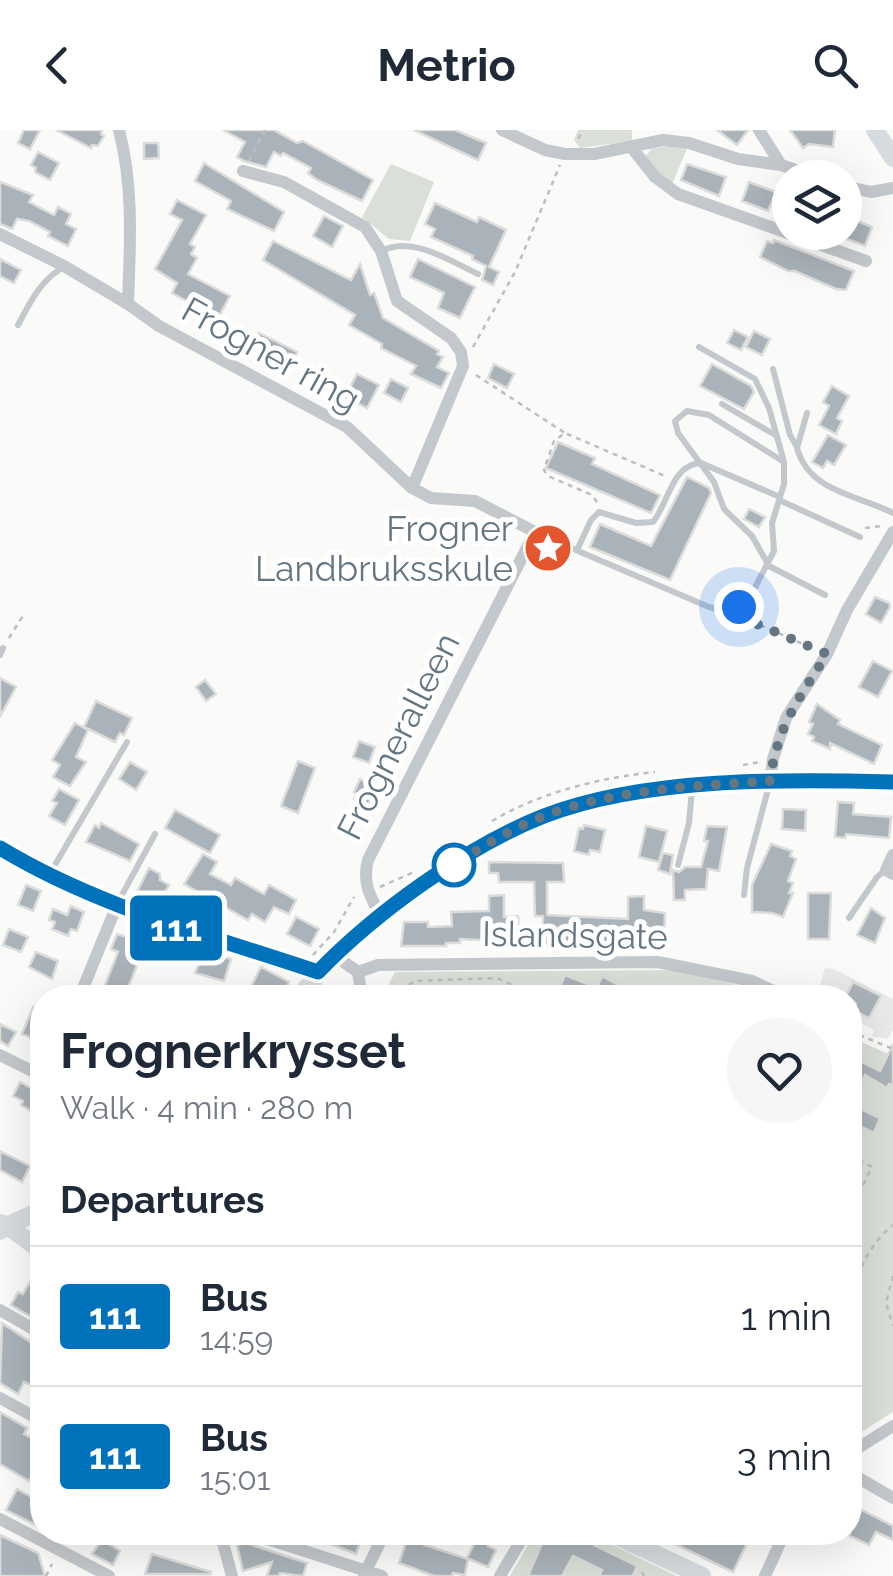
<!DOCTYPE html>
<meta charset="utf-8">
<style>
body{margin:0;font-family:Raleway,sans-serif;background:#f6f6f7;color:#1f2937;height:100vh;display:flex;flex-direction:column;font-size:38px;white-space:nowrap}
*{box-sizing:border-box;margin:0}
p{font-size:32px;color:#747a83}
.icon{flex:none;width:55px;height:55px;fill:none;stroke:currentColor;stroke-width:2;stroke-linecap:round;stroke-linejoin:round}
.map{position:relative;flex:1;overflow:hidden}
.sheet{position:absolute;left:30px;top:855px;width:832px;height:560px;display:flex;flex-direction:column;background:#fff;border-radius:40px;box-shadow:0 10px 40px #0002}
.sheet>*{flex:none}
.badge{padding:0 20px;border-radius:8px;font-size:35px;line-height:65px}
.buttons{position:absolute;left:772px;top:30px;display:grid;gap:20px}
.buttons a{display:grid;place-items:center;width:90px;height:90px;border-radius:50%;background:#fff;box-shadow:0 10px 40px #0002;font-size:50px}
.you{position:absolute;width:50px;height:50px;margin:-25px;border:8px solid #fff;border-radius:50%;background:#1a73e8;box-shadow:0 0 0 15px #1a73e833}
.map>.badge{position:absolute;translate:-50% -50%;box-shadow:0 0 0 5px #fff}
h2{padding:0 30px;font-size:38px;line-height:90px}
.round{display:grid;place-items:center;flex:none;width:105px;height:105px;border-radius:52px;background:#f6f6f7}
.head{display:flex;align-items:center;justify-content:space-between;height:170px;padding:0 30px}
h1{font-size:48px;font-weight:700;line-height:75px}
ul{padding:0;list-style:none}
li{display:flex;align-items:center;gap:30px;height:140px;padding:0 30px;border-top:2px solid #e0e1e3}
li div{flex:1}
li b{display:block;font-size:38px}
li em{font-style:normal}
li .badge{min-width:110px;font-weight:700;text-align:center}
header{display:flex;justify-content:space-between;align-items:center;height:130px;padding:0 30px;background:#fff;font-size:45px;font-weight:700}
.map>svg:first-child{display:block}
.built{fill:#e8e9e9}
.green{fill:#dadfd7}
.building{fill:#aab3b9;stroke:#dcdcda;stroke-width:2.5}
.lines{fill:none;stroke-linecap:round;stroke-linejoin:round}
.path{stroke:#bbbfc2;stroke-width:2.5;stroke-dasharray:5 5;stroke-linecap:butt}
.lane{stroke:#c3c8cc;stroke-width:6}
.street{stroke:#c3c8cc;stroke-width:12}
.secondary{stroke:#d6dbdf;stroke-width:18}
.line-casing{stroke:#fff;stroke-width:22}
.line{stroke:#0072bc;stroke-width:15}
.walk{stroke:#657683;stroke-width:10;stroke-dasharray:0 18}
.stop-dot{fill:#fff;stroke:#0072bc;stroke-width:5}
.labels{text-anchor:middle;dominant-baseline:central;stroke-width:10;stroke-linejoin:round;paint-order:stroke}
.street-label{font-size:35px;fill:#657683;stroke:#fff}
.poi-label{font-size:35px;fill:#657683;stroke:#fff;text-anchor:end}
</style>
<header><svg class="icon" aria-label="back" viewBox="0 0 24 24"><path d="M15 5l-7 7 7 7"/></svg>Metrio<svg class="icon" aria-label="search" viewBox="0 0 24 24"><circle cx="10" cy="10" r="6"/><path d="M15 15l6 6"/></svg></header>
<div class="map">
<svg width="893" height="1446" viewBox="0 0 893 1446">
<rect width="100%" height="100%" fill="#fafaf8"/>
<path class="built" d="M825,838L834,839L893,869V900L887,909L872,906L874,900L850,888V868H817Z"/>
<path class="green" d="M578,0H632V11L580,18L574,10Z
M667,16L687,19L672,54L659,45L645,27L651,19Z
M391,34L434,52L410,111L389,109L362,87Z
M674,840C708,850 743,853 775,868H382L395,842Z
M850,907L893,926V1282L850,1309Z
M549,1402L587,1403L677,1446H510L532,1408Z"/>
<path class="building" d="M24,0H40L30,19L18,13Z
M56,0H102L101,4L104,6L98,16L92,15L91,18Z
M223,0H274L297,13L303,11L373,50L362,71L317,50L308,43L311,38L283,23L281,26L274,22L266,37L244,31L237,27L245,12Z
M414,0H455L486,13L478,30Z
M717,0H748L737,15Z
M790,0H835L833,17L809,14L803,18Z
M144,13H158L159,28L144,29Z
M38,22L59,33L50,50L35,42L36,38L31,35Z
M204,33L284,82L274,101L227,79L231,71L195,51Z
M687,34L726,47L719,66L681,50Z
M0,52L33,65L29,72L54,85L58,77L71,84L66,94L76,99L68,116L48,106L50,102L29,91L17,89L12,99L0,94Z
M749,52L776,62L768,81L742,71Z
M177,70L206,85L190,114L195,117L191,124L197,128L188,144L230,166L219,186L210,181L205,191L190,183L194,175L172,163L177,153L155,139L182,90L170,84Z
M435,73L477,92L479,87L506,100L489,137L499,142L493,155L482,150L486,136L472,129L473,126L431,107L435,99L425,94Z
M324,86L343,96L332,117L313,106Z
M845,86L872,97L865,116L844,108Z
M774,110L854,141L846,160L836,159L795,141H788L760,127L767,111L773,113Z
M273,111L351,150L360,134L370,165L374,163L383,188L439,221L437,224L443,227L437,237L449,243L441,258L411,244L416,236L381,218L382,214L349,195L355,185L263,130Z
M0,129L21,140L14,153L0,146Z
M418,129L475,157L460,188L438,178L444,163L410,147Z
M734,200L748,207L741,220L727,213Z
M754,201L770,209L762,225L746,217Z
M259,203L297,222L287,242L259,228L262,221L253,216Z
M494,234L514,244L507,258L488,248Z
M712,234L751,256L754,262L744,279L700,256Z
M357,244L379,255L367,278L345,267Z
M391,249L408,258L401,272L384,263Z
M832,256L849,266L837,288L842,291L836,304L819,295L829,276L823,272Z
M828,305L846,315L834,335L827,331L823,338L812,332Z
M558,312L595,328L592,334L660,365L651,383L546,338Z
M687,347L709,358L711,363L670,450L590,417L600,394L651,416Z
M749,379L765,387L759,397L744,389Z
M875,467L889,473L890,477L881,493L866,484Z
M873,531L892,541L878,567L859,557Z
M0,548L16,557L0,587Z
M205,550L216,564L206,571L196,557Z
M96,571L132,588L124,605L120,603L115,612L84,597Z
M817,574L840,590L838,594L882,615L874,634L830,613V619L812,611L814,607L808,604L813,594L809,592Z
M75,593L88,600L76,627L86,632L70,656L53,647L60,635L52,630Z
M359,611L375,617L369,633L353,627Z
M298,631L315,638L298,683L281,676Z
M130,632L147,642L136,660L119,649Z
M360,649L377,658L367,676L354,669L357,663L354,662Z
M59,659L79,670L65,695L49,686L57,673L52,671Z
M838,672L854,673L853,684L891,687L889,708L846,704L845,708L835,707Z
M783,679L806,680L805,701L782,699Z
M175,680L220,705L210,723L165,698Z
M101,693L139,714L130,731L86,712L95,695L99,698Z
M584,695L605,700L600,722L590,720L589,725L574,721L579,698L583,699Z
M646,696L667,701L659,732L639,727Z
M707,696L727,697L719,741L708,739L706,759L685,760V770H674L673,740L679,742L685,737H701L708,711H704Z
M771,714L792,721L790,726L796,729L788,751L793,753L789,763H793L783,787L772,783L752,782V755Z
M663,723L673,725L670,744L658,740Z
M203,724L217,732L210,744L231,755L235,748L264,764L269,755L296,770L289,784L274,777L265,792L252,784L248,790L184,754Z
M489,732L563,733L564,752H547V785L628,789V767L644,766V780L665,783L664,810L610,809V815H601L598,812L543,816V786H535L534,752H499L498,743H489Z
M149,738L160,744V750L169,755L160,773L137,762Z
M26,755L41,761L33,781L18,775Z
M808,763H831L829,809H808Z
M504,765V787L518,786L519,812L460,809V813H446V816H401L404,792H428V797L452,796L451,782L489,781V766Z
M71,776L84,782L77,801L71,799L68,806L52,799L55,792L49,790L53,779L67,785Z
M871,778L885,788L875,813L857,805Z
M296,787L319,799L310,816L287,804Z
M9,799L28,807L21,822L3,815Z
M117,804L146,813L124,868H100L118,822L111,819Z
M204,821L231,829L224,851L195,843Z
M36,822L58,831L52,849L29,837Z
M261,837L289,852L281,868H274L252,855Z
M565,845L597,858L602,846L642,868H580L559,859Z
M853,852L881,866L869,888L853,880L856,874L850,868H845Z
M33,877L42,880V909L38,911L22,904Z
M0,894L16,902L8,916L0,911Z
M893,914V956L889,954L887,958L865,945L850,973V926L880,941Z
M20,952L42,964V987L21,975L23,971L13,966Z
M850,974L880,988L874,1003L850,991Z
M0,1021L30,1036L22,1052L0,1040Z
M41,1133L42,1176L35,1189L11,1175L18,1162L23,1164Z
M2,1193L42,1220V1260L24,1252L18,1264L0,1253Z
M0,1282L27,1298L24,1304L42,1314V1327L29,1351L0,1334Z
M17,1359L42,1373V1398L6,1380Z
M850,1374L893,1396V1410L876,1402L869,1415L850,1406Z
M300,1402H364L356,1424Z
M480,1402H495L488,1416L496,1420L488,1437L467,1428Z
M547,1402H567L637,1436L633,1446H599L602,1440L573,1426L562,1446H528Z
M650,1402H729L748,1411L733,1442Z
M0,1405L38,1423L45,1446H0Z
M102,1409L120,1421L113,1435L92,1424Z
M407,1409L468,1429L465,1445L453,1443L452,1446H434L399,1433Z
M246,1413L307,1433L303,1446L280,1443L279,1446H267L272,1432L243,1441L237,1415Z
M152,1424L211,1442L210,1444H145Z"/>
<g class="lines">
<path class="path" d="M578,9L583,0
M249,31L265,0
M473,217L515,142L560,35
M476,245L565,303
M597,372L592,365L548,346L544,340L554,311L565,303L665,346
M865,398L882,396
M742,487L812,518
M9,508L24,484
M743,635L760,632
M492,691C541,662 599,648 655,642
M380,757L414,742
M313,825L334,802L354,767
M394,868L414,851L497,848L541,868
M700,868L706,855
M850,901L893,919
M850,1025L872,1037L850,1081
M850,1129L862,1135
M893,1146L886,1173L893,1196
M850,1175C856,1143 868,1116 893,1095
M642,1442L644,1446
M46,1446L52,1434"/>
<path class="lane" d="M382,121C412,105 450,131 478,144
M18,195C30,173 39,152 62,138
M773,239L790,305L797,317
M722,274L777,306
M807,283L797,318C809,362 858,365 893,383
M784,332L709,285L687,281L675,291L678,303L714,352L724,379L752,406L769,436L825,465
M779,370L860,407
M536,403L709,477L731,483L750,467L774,421L772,393L784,354V332L769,278L755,249L699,217
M577,420L591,390L599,382L636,393L653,392C669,372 672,334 701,333L780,367
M0,525L3,518
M678,735L689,693L692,659
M49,745L127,612
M744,765L747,738L770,652
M117,774L155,704
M849,788L877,747L885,740"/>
<path class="street" d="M119,0C134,58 130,115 128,174L159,196L347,297L412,358L431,368L475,371L535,402L368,730C362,752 370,767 381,786
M502,0L545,20L565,24H594L663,10L689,13L738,29L781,35L820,48
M759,0L781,35
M632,18L655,47L678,64L866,131
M243,41L284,52L365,97L381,121L397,171L451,208L461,222L463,236L412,358
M845,56L871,62L893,58
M0,104L64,136L128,174
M770,651L773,629L786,588L827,524L847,480L893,402
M893,725L886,740L893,744
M334,825L358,842L362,868
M358,842L378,835L658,832L752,851L788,868
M79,868L117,775
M0,925L42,946
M0,1180L42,1204
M0,1268L42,1291
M850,1323L893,1296
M850,1343L893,1368
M0,1389L109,1446
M220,1402L232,1446
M246,1402L382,1446
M364,1445L385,1402
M500,1446L526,1402
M765,1446L785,1402"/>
<path class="secondary" d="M875,0L893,28
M0,717C98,779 209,806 318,842
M298,868C332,825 371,793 416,761C457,732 499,702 547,685C653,647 782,649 893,652
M0,1093C9,1095 31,1114 42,1121
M0,1101C10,1091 29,1088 42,1079
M608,1402L702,1446"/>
</g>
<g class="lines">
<g class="line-casing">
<path id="line" d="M0,718C99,778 209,805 318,842C375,783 467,716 544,686C645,647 785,649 893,652"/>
</g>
<use href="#line" class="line"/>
<path class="walk" d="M454,735L450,738C480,718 510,699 544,686C614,659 696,656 770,651C777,596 799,569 827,524L731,483L739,477"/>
</g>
<defs>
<g id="sight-disc" transform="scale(2.5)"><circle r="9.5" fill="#e4572e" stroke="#fff"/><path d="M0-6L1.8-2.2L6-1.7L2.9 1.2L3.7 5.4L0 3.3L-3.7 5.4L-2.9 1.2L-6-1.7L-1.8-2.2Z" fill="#fff"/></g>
</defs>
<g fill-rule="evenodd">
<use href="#sight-disc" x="548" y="418"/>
</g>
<circle class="stop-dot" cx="454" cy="735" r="20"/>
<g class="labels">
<g class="street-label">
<text transform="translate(271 224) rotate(29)">Frogner ring</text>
<text transform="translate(398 606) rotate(-63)">Frogneralleen</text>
<text transform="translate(575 805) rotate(1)">Islandsgate</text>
</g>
<g class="poi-label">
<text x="513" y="398">Frogner<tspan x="513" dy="40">Landbruksskule</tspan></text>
</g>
</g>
</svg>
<div class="buttons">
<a><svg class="icon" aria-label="layers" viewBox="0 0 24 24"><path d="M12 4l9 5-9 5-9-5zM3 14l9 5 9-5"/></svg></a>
</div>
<div class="you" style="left:739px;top:477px"></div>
<b class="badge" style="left:176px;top:798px;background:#0072bc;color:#fff">111</b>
<section class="sheet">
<div class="head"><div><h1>Frognerkrysset</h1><p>Walk · 4 min · 280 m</p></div><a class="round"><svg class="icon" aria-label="heart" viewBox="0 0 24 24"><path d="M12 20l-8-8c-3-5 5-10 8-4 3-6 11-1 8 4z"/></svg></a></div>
<h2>Departures</h2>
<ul>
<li><span class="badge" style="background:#0072bc;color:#fff">111</span><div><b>Bus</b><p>14:59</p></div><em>1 min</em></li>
<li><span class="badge" style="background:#0072bc;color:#fff">111</span><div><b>Bus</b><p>15:01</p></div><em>3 min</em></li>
</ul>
</section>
</div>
